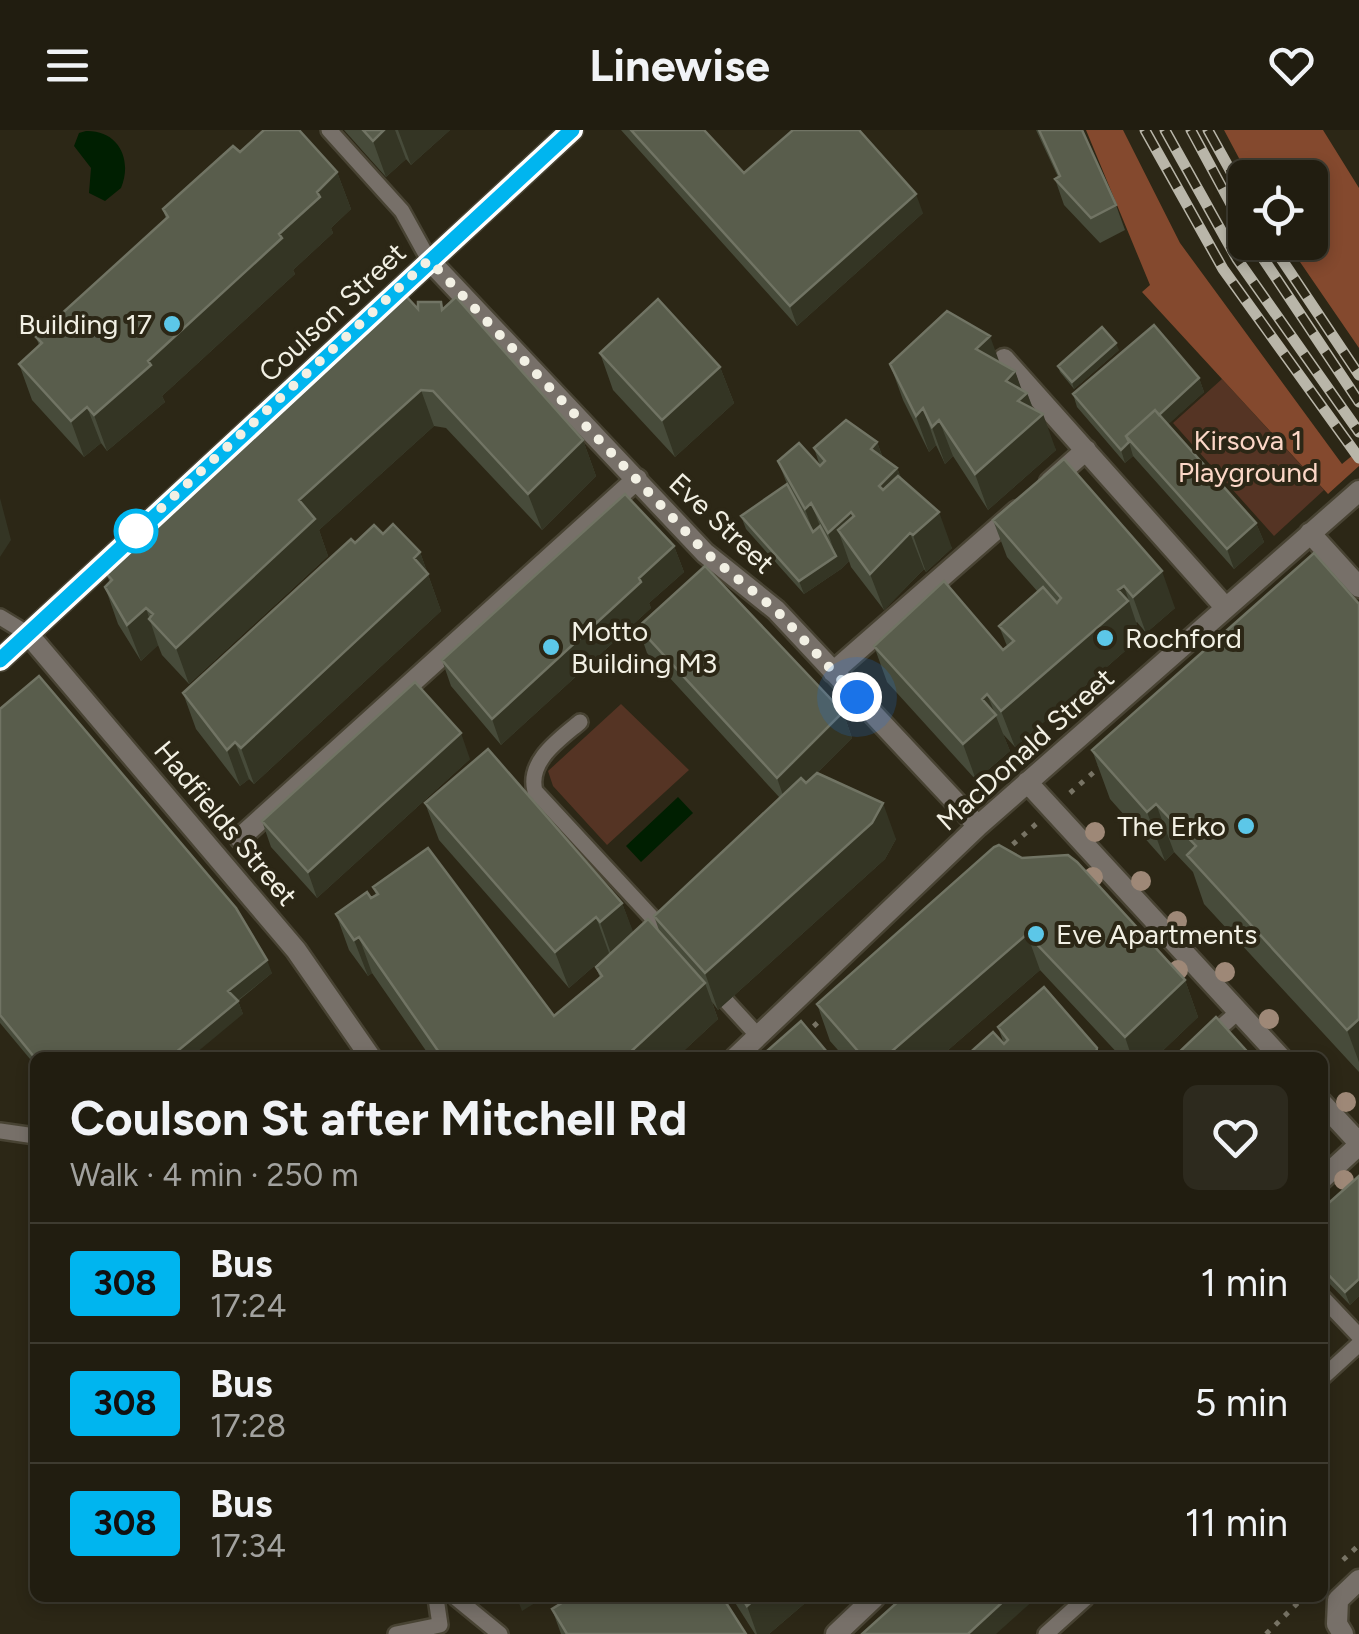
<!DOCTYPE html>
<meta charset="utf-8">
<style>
body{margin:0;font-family:Figtree,sans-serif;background:#2d2a1e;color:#f1f3f6;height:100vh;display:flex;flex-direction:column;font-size:38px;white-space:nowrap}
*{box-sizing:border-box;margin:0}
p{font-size:32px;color:#a2a29f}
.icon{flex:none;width:55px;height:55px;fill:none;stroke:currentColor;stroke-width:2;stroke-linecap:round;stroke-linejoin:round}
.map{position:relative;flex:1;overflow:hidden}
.side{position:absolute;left:30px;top:922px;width:1298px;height:550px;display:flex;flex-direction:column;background:#211d10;border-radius:15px;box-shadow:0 5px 15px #0003,0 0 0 2px #3e3b30}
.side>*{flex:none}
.badge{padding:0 20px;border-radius:8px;font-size:35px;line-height:65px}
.controls{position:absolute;left:1228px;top:30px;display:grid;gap:20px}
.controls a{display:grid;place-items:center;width:100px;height:100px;border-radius:15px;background:#211d10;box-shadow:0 5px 15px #0003,0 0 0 2px #3e3b30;font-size:50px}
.you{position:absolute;width:50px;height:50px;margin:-25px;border:8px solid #fff;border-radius:50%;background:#1a73e8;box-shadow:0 0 0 15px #1a73e833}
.map>.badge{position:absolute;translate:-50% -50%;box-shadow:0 0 0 5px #fff}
.round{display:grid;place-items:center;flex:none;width:105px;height:105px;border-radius:15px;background:#2d2a1e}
.overview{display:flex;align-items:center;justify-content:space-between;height:170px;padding:0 40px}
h1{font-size:48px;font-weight:700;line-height:75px}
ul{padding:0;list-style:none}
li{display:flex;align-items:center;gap:30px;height:120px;padding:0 40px;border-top:2px solid #3e3b30}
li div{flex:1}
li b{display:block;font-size:38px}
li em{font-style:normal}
li .badge{min-width:110px;font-weight:700;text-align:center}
header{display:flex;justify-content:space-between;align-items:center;height:130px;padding:0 40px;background:#211d10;font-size:45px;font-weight:700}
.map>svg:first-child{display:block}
.green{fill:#553424}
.forest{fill:#84492e}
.water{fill:#001f01}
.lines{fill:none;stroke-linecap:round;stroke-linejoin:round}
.service-casing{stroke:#484333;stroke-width:20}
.minor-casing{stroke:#484333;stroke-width:25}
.path{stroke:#787465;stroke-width:5;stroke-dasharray:5 8;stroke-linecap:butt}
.service{stroke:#777069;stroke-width:15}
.minor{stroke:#777069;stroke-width:20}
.rail-casing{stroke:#b9b6a9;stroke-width:11}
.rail{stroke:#2c2716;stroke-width:8;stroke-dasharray:22;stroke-linecap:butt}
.tree{fill:#9e8877}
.wall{fill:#474b3a}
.shaded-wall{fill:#343524}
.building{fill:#595d4c;stroke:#717464;stroke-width:2.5}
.line-casing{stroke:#fff;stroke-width:22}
.line{stroke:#00b5ef;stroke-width:15}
.walk{stroke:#f2f0e4;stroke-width:10;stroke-dasharray:0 18}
.poi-dot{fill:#5cc7e8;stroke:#2c2716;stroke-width:4}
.stop-dot{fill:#fff;stroke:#00b5ef;stroke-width:5}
.labels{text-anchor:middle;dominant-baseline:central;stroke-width:8;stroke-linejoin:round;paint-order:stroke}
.street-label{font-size:28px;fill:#f2f0e4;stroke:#2c2716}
.poi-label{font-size:28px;fill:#f2f0e4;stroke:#2c2716;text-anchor:start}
.park-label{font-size:28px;fill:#fcd7c7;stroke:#2c2716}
</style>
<header><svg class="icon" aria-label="menu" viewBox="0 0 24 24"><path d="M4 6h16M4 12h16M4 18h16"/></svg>Linewise<svg class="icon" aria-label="heart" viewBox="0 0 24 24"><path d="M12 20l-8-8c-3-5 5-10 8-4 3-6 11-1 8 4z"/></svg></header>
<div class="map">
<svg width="1359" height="1504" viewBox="0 0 1359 1504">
<rect width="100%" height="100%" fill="#2c2716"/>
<path class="green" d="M1222,249L1324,360L1274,406L1173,293Z
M621,574L689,640L607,715L553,656L548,641Z"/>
<path class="forest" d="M1086,0H1123L1180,113L1342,334L1359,320V336L1328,364L1142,162L1150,155Z
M1224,0H1323L1359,58V218L1287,113L1310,112V48L1249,47Z"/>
<path class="water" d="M86,1C118,0 133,29 121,58L105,71L89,63L91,38L74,16L79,3Z
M678,667L693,683L641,732L626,716Z"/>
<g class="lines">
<g class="service-casing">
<path id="service" d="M329,0L402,81L429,130
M0,487L28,504
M580,592C560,609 527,631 535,661L670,807
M727,872L759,907
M1186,928L1239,881
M0,1001L35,1006
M1322,1167L1359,1206
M1322,1248L1359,1214
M456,1468L500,1504
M396,1504L440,1495L436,1468
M1046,1504L1086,1468"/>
</g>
<g class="minor-casing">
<path id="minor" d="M429,130L705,423L776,480L978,696
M1004,229L1225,477
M1050,352L1086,320
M1310,403L1359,457
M28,504L296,820L371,928
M0,530L572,0
M833,542L1017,381
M1027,652L1281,928
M240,708L637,349
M735,928L978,696L1359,361
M1322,973L1359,1013
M1322,1049L1359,1015
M836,1504L874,1468
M1343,1504L1337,1494L1338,1470L1359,1450"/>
</g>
<path class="path" d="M1070,663L1103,634
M1003,723L1036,694
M804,905L825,886
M1343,1430L1359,1415
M1266,1504L1303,1468"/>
<use href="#service" class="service"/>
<use href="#minor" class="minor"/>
<g class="rail-casing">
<path id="rail" d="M1145,0L1223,139L1359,328
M1165,0L1237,129L1359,302
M1191,0L1245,100
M1208,0L1245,67
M1252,112L1359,272
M1270,112L1359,245"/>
</g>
<use href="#rail" class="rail"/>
</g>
<g class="tree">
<circle cx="1095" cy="702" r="10"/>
<circle cx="1093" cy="747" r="10"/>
<circle cx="1141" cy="751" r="10"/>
<circle cx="1177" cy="791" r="10"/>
<circle cx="1178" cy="840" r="10"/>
<circle cx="1225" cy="842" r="10"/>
<circle cx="1269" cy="889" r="10"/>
<circle cx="1346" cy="972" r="10"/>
<circle cx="1344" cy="1050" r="10"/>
</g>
<path class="wall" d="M344,0H450L411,35L406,29L386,47Z
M621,0H704L744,43L923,83L797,196Z
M1036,0H1082L1116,75L1125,100L1100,113L1064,75L1055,49L1058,47Z
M240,22L337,42L351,79L331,98L333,103L293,140L295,144L162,266L165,272L107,321L101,313L84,327L32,270L19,234L39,215L36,207L166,89L163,79Z
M441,172L444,179L583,310L596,346L542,400L446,298L434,296L319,400L328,426L189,554L162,525L158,515L141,531L118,494L105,457L110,453L106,443L418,179Z
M1119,220L1074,259L1060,242L1058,236Z
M600,223L720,237L734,273L675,327L613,260Z
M999,232L1015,241L1021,260L1027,263L1033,278L1056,320L988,380L953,326L945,334L936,315L929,322L903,270L890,234Z
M1199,248L1204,262L1168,294L1256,393L1264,412L1234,439L1133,326L1125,333L1077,277L1073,264Z
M877,312L883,328L897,338L902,350L952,418L926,442L924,439L884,480L851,437L849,431L841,439L804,464L746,399L741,386L787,354L778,331L820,336L814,318Z
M993,390L1175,478L1146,503L1137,492L1136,493L1141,507L1015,617L1003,604L1010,621L976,650L887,552L874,516L1003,520L1007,516L999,496L1038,462L1007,427Z
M383,404L420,422L441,481L254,654L249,649L240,656L196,599L183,563L355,413Z
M674,416L684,442L649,473L651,478L501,615L451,556L442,530Z
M1359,474V942L1204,774L1193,742L1174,722L1165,731L1110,669L1092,620Z
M638,497L843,582L852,608L817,643L896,709L885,729L718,880L712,872L718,889L676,928H431L372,843L368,846L349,820L336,784L376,765L373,757L554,886L600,848L596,837L610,824L609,823L569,858L439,710L425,673L622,773L633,803H660L654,786L780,668L647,523Z
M0,579L272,843L238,871L243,884L35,928V935L0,893Z
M470,629L317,768L271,717L262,691Z
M994,717L1185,850L1198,887L1155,928H1122L1040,840L939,928H845L830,911L817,874Z
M998,897L1097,918L1100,928H964L1004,914Z
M1359,1046V1166L1350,1175L1322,1146V1079Z
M566,1468H723L746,1504H561L552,1479L567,1469Z
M732,1468H811L769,1504H755Z"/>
<path class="shaded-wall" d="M384,0H395L406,29L386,47L373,11Z
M398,0H450L411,35Z
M337,42L351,79L331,98L333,103L293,140L295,144L162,266L165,272L107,321L94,285Z
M916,64L923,83L797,196L790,176Z
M990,206L1003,242L976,219Z
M1116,213L1119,220L1074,259L1072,252Z
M720,237L734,273L675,327L662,290Z
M1015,241L1024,266L1027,263L1037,290L1043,284L1056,320L988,380L975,344L1006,251Z
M1199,248L1204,262L1139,321L1130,311Z
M421,260L434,296L319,400L328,426L189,554L176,518L299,370Z
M87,277L101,313L84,327L71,291Z
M923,278L936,315L929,322L916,286Z
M939,290L953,326L945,334L932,297Z
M583,310L596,346L542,400L528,364Z
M877,312L889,346L897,338L911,374L892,393L879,356L871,319Z
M1129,312L1133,326L1125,333L1121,320Z
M0,368L11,410L0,427Z
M811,373L825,409L818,415L805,379Z
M851,382L864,418L838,400L849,431L841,439L804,464L799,451L836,426L828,403Z
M939,382L952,418L926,442L913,405Z
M1256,393L1264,412L1234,439L1227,419Z
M910,403L924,439L884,480L870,444Z
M674,416L684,442L649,473L651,478L501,615L492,589Z
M420,422L441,481L254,654L241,618Z
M1162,441L1175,478L1146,503L1133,467Z
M1124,456L1141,507L1015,617L1001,581Z
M146,478L158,515L141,531L127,495Z
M987,564L1010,621L976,650L963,614L982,569Z
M843,582L852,608L786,674L777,648Z
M461,603L470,629L317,768L308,742Z
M235,612L249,649L240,656L227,620Z
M883,673L896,709L885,729L718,880L705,843Z
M1156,674L1174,722L1165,731L1147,682Z
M622,773L636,809L613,829L600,792Z
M596,787L609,823L569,858L555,822Z
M1027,804L1040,840L939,928H884Z
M359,807L372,843L368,846L354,810Z
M267,830L272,843L233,874L228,861Z
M1185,850L1198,887L1155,928H1132L1125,907Z
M705,853L718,889L676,928H624Z
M238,871L243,884L190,928H169Z
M1359,889V932L1347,900Z
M1359,1149V1166L1350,1175L1345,1162Z
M1322,1178L1327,1192L1322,1197Z
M517,1468H543L522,1481Z
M756,1468H811L769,1504H757L747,1476Z
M1007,1468H1036L996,1504H968Z"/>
<path class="building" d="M264,0H299L337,42L317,62L320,67L279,104L282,108L148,231L151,235L94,285L87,277L71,291L19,234L42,213L36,207L168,87L163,79L233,16L240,22Z
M363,0H384L373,11Z
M631,0H704L744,43L793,0H859L916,64L790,176Z
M1039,0H1082L1116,75L1091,88L1055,49L1060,46Z
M405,165L418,179V172H441L442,180L456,167L583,310L528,364L433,261L421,260L299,370L315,389L176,518L149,489L153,484L146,478L127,495L105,457L112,450L106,443Z
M658,169L720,237L662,290L600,223Z
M947,181L990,206L976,219L1015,241L1006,251L1027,263L1018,271L1043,284L975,344L939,290L932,297L923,278L916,286L890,234Z
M1154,195L1199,248L1159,285L1155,280L1126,306L1129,312L1121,320L1073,264Z
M1102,197L1116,213L1072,252L1058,236Z
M1155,280L1256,393L1227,419L1126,306Z
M846,290L877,312L871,319L897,338L879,356L883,360L898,346L939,382L913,405L910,403L870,444L838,400L854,386L851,382L828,403L811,373L805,379L778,331L799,313L820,336L825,331L814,318Z
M1064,329L1162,441L1133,467L1124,456L1118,460L1128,471L1001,581L987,564L982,569L996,585L963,614L874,516L944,451L1003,520L1014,511L999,496L1043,457L1057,473L1061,468L993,390Z
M787,354L813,402L820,396L836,426L799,451L741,386Z
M625,364L674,416L639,448L641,452L492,589L442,530Z
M393,394L420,422L414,428L428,444L241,618L235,612L227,620L183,563L351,409L355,413L374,395L383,404Z
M1314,423L1359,474V889L1347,900L1187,725L1196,716L1156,674L1147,682L1092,620Z
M705,436L843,582L777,648L638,497Z
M39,546L236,778L267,830L228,861L238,871L169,928H35L0,885V579Z
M415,552L461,603L308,742L262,691Z
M488,619L622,773L600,792L596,787L555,822L425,673Z
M817,643L883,673L872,693L705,843L654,786L801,648L806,653Z
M999,715L1022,728L1068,725L1077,732L1185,850L1125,907L1027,804L884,928H864L817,874L994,717Z
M428,718L554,886L602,846L596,837L648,789L705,853L624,928H443L359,807L354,810L336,784L367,762L371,768L378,764L373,757Z
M1044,857L1097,918L1096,924L1092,928H964L993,902L1004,914L1008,910L998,897Z
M1216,887L1253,928H1173Z
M801,891L832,928H759Z
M1359,1046V1149L1345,1162L1322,1138V1079Z
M570,1468H723L746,1504H567L552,1479Z
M742,1468H756L747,1476Z
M902,1468H1007L968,1504H862Z"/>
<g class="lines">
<g class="line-casing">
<path id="line" d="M0,530L572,0"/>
</g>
<use href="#line" class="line"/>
<path class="walk" d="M136,401L129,408L429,130L705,422L776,480L857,567"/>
</g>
<g class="poi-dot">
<circle cx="172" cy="194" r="10"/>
<circle cx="1105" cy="508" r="10"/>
<circle cx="551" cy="517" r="10"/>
<circle cx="1246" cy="696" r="10"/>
<circle cx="1036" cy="804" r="10"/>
</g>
<circle class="stop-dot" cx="136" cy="401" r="20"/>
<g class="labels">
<g class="street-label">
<text transform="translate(332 182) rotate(-43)">Coulson Street</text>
<text transform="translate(722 393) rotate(43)">Eve Street</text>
<text transform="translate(1025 619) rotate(-42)">MacDonald Street</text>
<text transform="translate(226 693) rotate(50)">Hadfields Street</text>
</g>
<g class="poi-label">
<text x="152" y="194" text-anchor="end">Building 17</text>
<text x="571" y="501">Motto<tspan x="571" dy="32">Building M3</tspan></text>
<text x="1125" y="508">Rochford</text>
<text x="1226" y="696" text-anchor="end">The Erko</text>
<text x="1056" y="804">Eve Apartments</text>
</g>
<g class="park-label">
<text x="1248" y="310">Kirsova 1<tspan x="1248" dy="32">Playground</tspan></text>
</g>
</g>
</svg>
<div class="controls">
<a><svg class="icon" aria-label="locate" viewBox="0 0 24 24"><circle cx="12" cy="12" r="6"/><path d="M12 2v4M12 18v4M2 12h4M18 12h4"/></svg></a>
</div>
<div class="you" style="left:857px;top:567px"></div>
<section class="side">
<div class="overview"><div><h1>Coulson St after Mitchell Rd</h1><p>Walk · 4 min · 250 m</p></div><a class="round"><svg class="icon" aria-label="heart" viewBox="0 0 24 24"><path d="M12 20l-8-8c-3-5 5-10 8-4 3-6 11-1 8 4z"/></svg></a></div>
<ul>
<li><span class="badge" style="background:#00b5ef;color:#111">308</span><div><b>Bus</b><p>17:24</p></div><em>1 min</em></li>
<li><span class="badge" style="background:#00b5ef;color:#111">308</span><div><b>Bus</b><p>17:28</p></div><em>5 min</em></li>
<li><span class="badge" style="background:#00b5ef;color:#111">308</span><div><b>Bus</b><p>17:34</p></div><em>11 min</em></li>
</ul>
</section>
</div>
